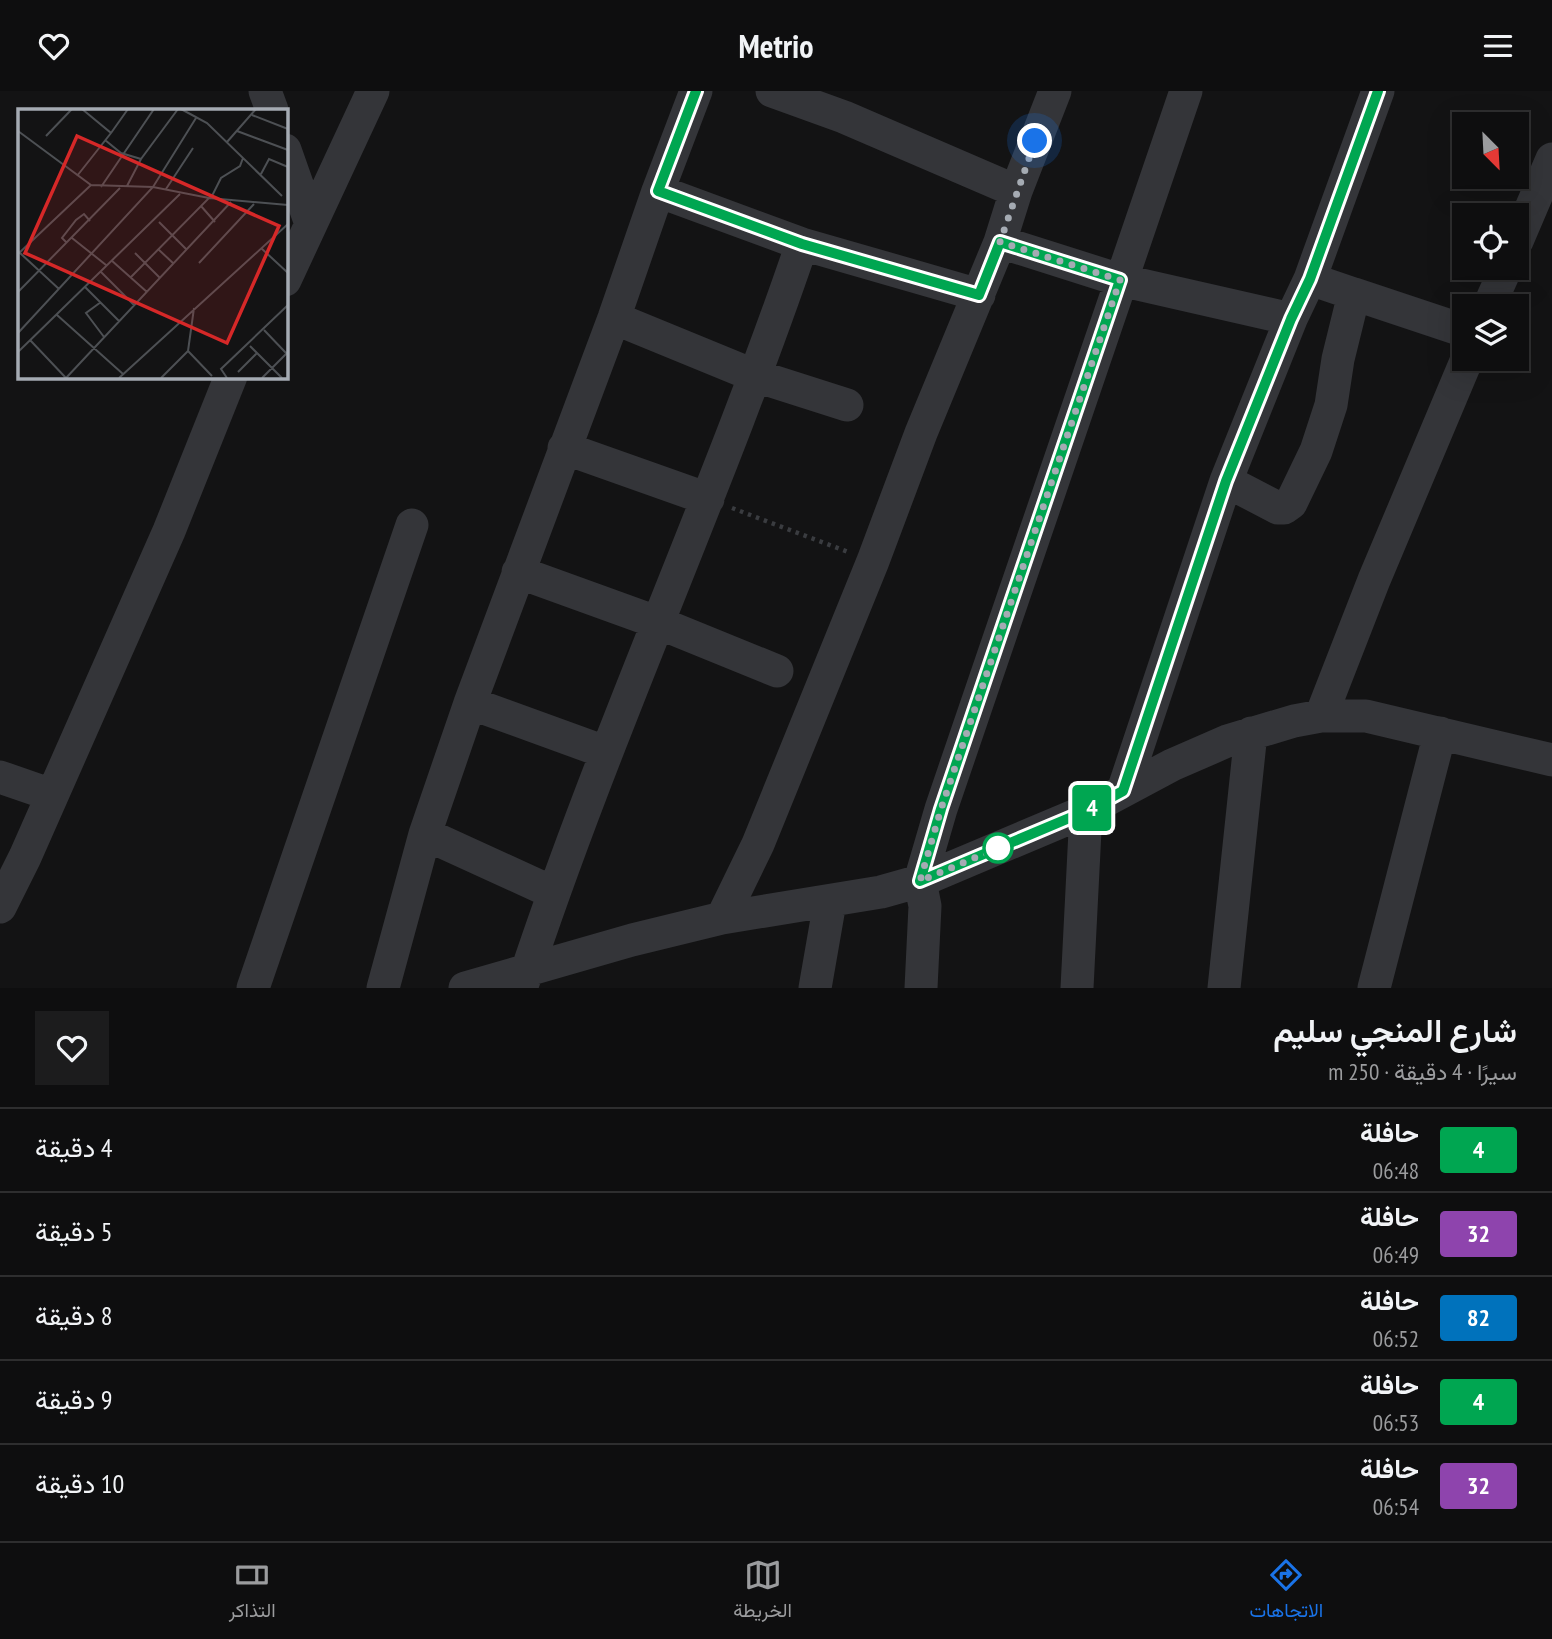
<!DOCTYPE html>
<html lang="ar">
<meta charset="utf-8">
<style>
body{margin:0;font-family:"PT Sans Narrow",Vazirmatn,sans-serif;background:#1c1c1d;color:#f1f3f6;direction:rtl;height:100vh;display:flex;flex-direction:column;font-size:26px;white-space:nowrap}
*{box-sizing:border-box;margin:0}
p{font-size:23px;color:#9b9c9e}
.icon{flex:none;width:38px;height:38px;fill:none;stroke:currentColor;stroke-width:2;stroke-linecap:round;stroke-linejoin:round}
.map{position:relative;height:897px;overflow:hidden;direction:ltr}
.details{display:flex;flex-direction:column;background:#0e0e0f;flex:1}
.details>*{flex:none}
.badge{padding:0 14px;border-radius:5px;font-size:24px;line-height:46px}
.needle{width:46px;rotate:156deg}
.fabs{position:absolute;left:1452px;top:21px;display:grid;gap:14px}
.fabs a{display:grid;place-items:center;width:77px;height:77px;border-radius:0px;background:#0e0e0f;box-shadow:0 7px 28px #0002,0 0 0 2px #2e2e2f;font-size:35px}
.you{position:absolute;width:35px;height:35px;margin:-18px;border:5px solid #fff;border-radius:50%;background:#1a73e8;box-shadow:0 0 0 10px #1a73e833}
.map>.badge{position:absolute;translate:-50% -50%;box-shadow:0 0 0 4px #fff}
.round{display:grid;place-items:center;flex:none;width:74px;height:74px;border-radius:0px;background:#1c1c1d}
.head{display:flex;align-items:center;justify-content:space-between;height:119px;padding:0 35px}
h1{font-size:33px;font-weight:600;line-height:52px}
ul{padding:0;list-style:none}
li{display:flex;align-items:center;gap:21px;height:84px;padding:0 35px;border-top:2px solid #2e2e2f}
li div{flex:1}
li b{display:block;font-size:26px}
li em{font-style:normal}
li .badge{min-width:77px;font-weight:700;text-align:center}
header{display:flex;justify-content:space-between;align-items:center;height:91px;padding:0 35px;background:#0e0e0f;font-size:32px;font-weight:600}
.tabs{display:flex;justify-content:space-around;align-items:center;height:98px;border-top:2px solid #2e2e2f;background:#0e0e0f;font-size:19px;color:#9b9c9e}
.tabs a{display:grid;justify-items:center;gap:4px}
.tabs .selected{color:#1a73e8}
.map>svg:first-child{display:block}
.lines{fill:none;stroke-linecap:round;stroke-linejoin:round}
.path{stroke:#3a3c40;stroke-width:4.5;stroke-dasharray:3.5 5;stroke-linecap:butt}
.minor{stroke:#343539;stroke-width:33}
.line-casing{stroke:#fff;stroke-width:16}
.line{stroke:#00a651;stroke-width:10}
.walk{stroke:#a5abb3;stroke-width:7;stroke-dasharray:0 12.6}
.stop-dot{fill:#fff;stroke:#00a651;stroke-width:3.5}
.inset-road{fill:none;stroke:#4d5054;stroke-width:2}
.view{fill:#d62828;fill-opacity:0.15;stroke:#d62828;stroke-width:3.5}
.inset-edge{fill:none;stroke:#a5abb3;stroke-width:3.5}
</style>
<header><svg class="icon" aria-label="menu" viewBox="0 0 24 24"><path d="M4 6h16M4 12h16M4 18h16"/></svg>Metrio<svg class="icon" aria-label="heart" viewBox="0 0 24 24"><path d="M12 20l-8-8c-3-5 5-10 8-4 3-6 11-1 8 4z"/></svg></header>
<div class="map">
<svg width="1552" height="897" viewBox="0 0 1552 897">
<rect width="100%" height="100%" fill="#131314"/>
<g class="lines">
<path class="path" d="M732,417L848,461"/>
<path class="minor" d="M265,0L272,19
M772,0L844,26L1016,100
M285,59L311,133
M658,100L802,153L979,204
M1517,150L1552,68
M1000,151L1120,189L1291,228
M285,189L373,0
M1354,203L1465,240
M1489,215L1506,177
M614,227L753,284L847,314
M564,357L708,408
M1226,390L1278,417H1284L1291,412L1316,360L1331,314L1338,268L1354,203L1310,188
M518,481L659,532L777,580
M470,612L605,661
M1321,625L1374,489L1467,268
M0,686L52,704
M1123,700L1226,390L1291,228L1310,188L1378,0
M425,743L554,802
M0,816L25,766L169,440L231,285
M722,827L758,753L873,470L921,342L1000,151L1016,100L1055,0
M522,895C605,643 717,403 802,153
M253,897L412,434
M383,897L425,743L470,612L614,227L658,100L696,0
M465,897L632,849L722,827L881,801L920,790L1086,720L1172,674L1227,650L1294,630L1321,625H1366L1552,669
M815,897L830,811
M921,897L925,815L920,790L941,718L1186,0
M1077,897L1086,720
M1224,897L1251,642
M1374,897L1440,642"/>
</g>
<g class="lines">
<g class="line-casing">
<path id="line" d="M696,0L658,100L802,153L979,204L1000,151L1120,189L941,718L920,790L1086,720L1123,700L1226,390L1291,228L1310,188L1378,0"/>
</g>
<use href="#line" class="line"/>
<path class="walk" d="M998,757L920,790L941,718L1120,189L1000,151L1035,50"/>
</g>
<circle class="stop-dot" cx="998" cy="757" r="14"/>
<g transform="translate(18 18)">
<rect width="270" height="270" fill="#131314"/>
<path class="inset-road" d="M163,0L189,14L264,87M234,6L270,20M0,22L73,76L135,78L191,89L270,96M219,22L270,41M93,24L110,0M28,27L54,0M87,31L103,44L123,50M209,33L238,0M243,65L251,50L270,58M59,67L93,24L64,0M109,77L123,50L160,0M83,78L136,0M148,80L175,39M183,97L197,113M141,113L169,141M54,129L88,156M49,134L44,129L58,111L66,105L72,112M243,139L270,164M140,140L156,155M2,144L41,180M117,144L142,169M0,145L73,76M93,151L129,183M181,154L236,95M82,162L116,196M113,168L195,85L203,69L222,57L225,49M67,178L101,212M0,183L102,79M83,193L68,204L86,228M39,206L105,265M246,221L268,244M0,224L135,78L178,9M12,231L48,269M232,237L264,269M170,242L194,267M0,243L162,85M220,263L239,244M48,269L213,93M101,269L270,115M143,269L170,242L176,199M209,269L203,260L270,196M244,269L270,243"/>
<path class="view" d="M59,27L261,117L209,234L7,144Z"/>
<rect width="270" height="270" class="inset-edge"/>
</g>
</svg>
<div class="fabs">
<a><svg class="needle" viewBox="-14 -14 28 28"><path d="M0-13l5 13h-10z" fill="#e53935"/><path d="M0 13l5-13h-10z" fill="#9b9c9e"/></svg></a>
<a><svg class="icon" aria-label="locate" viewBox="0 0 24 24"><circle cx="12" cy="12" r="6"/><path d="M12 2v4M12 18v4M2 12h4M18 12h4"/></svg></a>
<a><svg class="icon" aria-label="layers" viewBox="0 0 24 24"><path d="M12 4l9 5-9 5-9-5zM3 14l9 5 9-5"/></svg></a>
</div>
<div class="you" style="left:1035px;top:50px"></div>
<b class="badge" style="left:1092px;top:717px;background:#00a651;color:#fff">4</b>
</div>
<section class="details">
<div class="head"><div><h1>شارع المنجي سليم</h1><p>سيرًا · 4 دقيقة · 250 m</p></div><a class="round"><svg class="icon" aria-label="heart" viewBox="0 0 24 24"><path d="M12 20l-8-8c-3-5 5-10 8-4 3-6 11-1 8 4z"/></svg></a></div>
<ul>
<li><span class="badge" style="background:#00a651;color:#fff">4</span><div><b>حافلة</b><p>06:48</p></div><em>4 دقيقة</em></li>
<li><span class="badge" style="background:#8e44ad;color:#fff">32</span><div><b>حافلة</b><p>06:49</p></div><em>5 دقيقة</em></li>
<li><span class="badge" style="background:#0072bc;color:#fff">82</span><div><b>حافلة</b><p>06:52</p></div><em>8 دقيقة</em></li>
<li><span class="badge" style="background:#00a651;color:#fff">4</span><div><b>حافلة</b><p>06:53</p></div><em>9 دقيقة</em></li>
<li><span class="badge" style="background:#8e44ad;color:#fff">32</span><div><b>حافلة</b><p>06:54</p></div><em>10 دقيقة</em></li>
</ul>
</section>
<nav class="tabs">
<a class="selected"><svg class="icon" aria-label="directions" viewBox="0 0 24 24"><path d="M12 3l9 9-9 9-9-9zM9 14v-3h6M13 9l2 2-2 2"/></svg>الاتجاهات</a>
<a><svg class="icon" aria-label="map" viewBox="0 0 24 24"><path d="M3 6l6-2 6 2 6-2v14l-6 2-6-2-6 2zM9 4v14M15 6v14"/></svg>الخريطة</a>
<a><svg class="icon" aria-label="tickets" viewBox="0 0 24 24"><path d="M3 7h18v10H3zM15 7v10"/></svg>التذاكر</a>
</nav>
